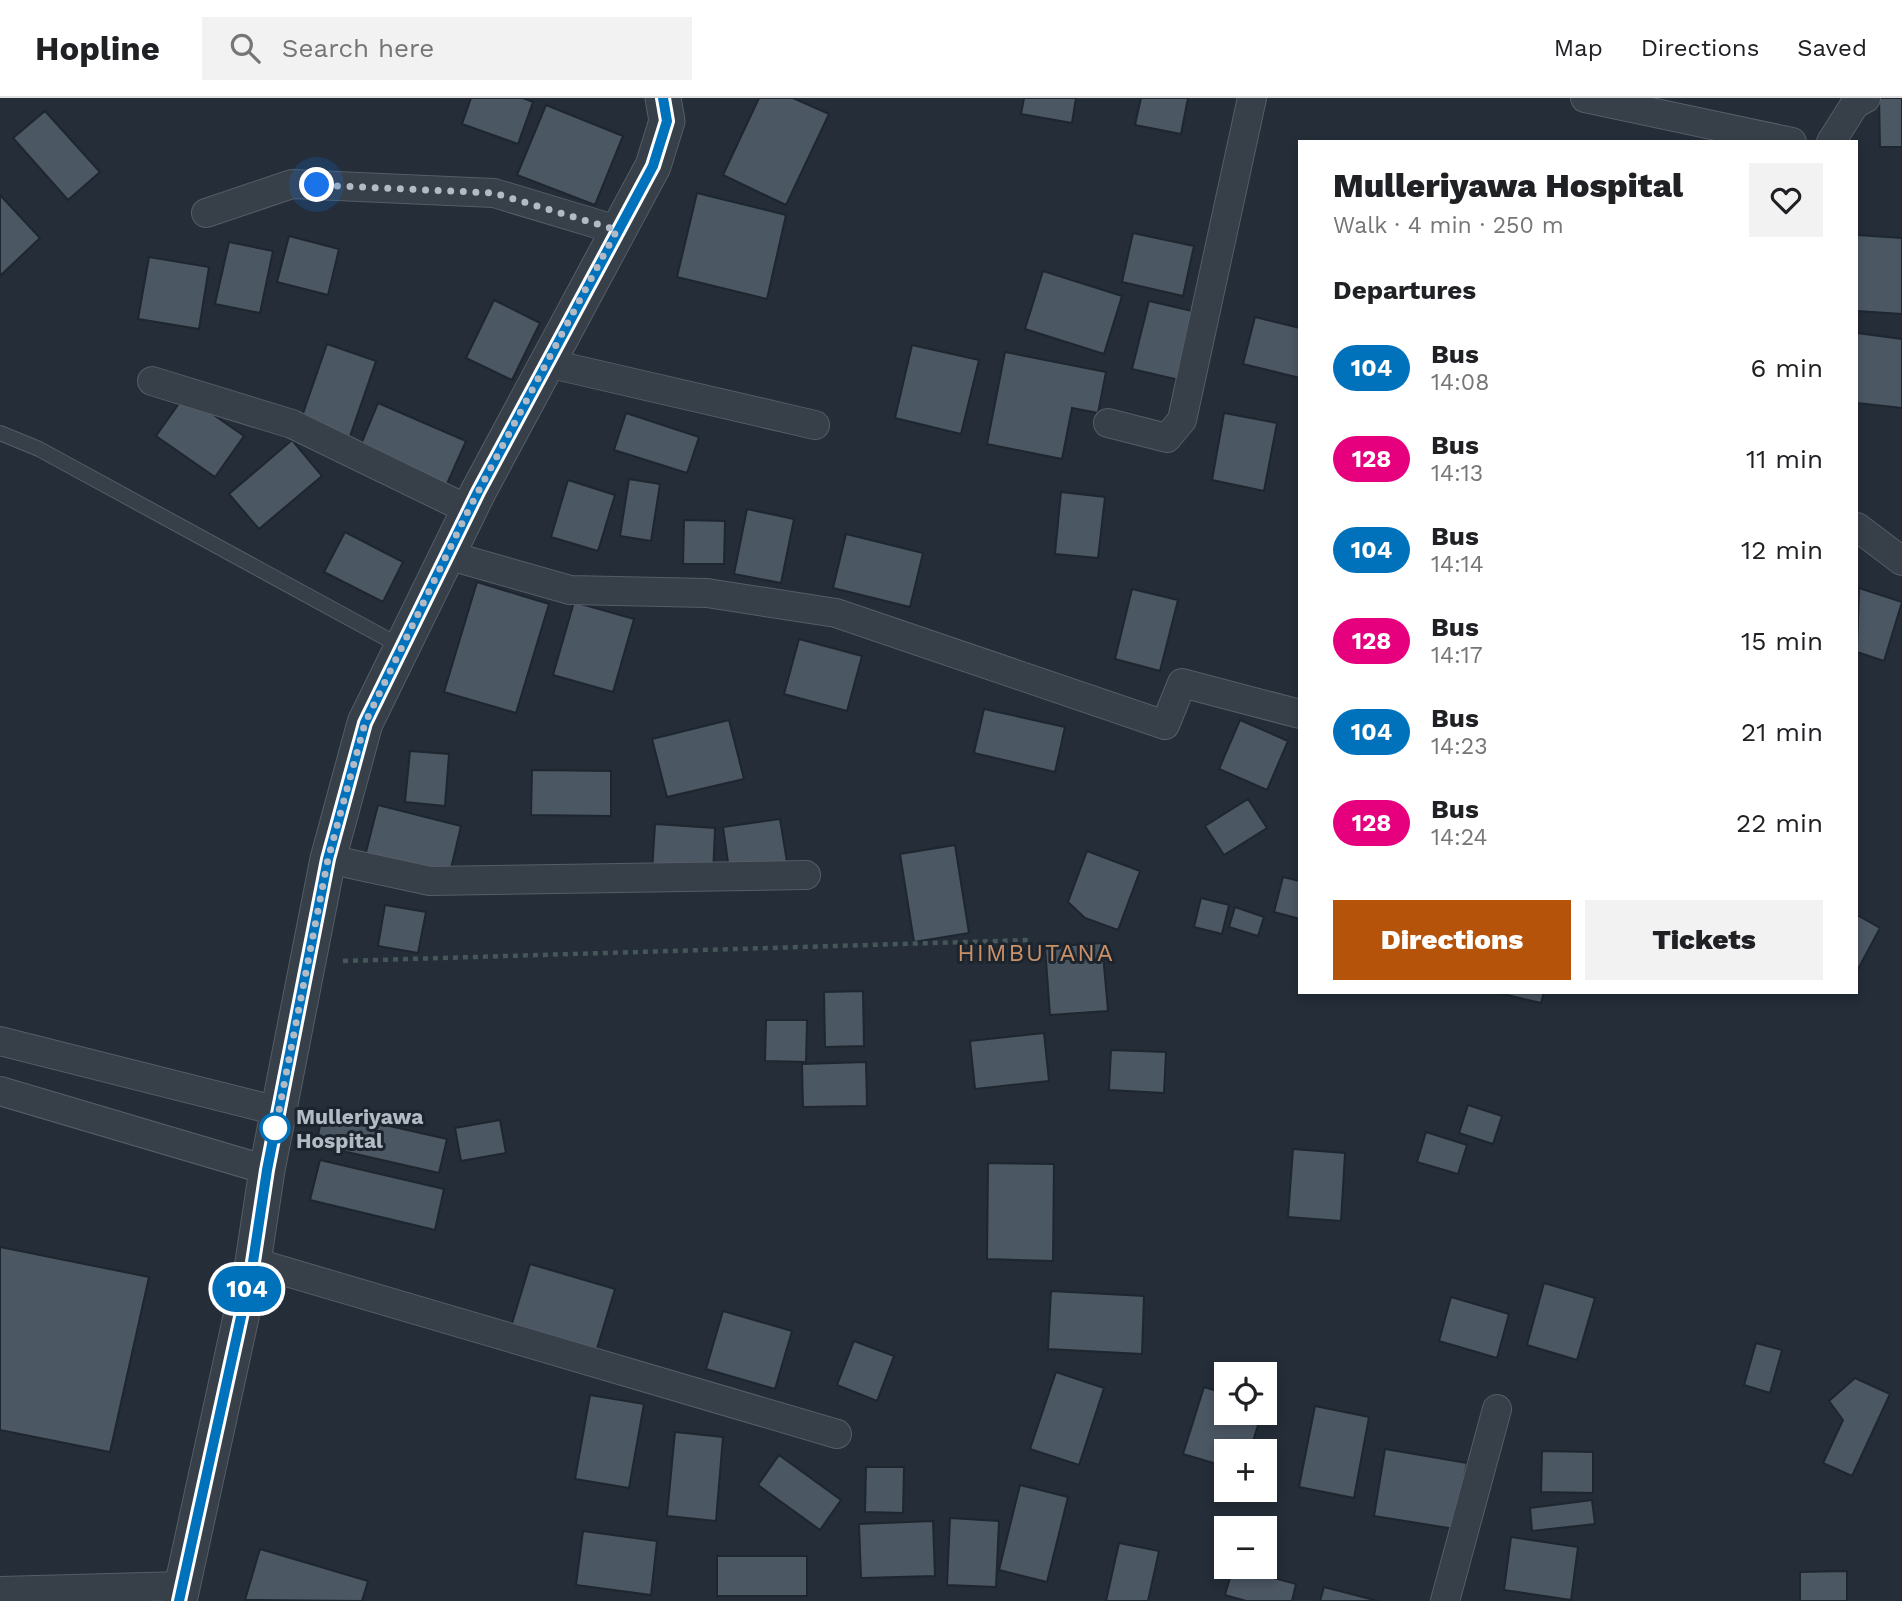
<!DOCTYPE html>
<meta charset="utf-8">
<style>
body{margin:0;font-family:"Work Sans",sans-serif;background:#f2f2f2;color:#202124;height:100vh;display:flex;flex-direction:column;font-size:26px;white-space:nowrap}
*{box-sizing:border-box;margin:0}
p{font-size:23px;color:#757577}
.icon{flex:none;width:38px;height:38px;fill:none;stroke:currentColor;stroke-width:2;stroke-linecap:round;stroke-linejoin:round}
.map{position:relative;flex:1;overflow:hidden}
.drawer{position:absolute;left:1298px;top:42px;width:560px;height:854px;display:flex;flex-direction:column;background:#fff;border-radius:0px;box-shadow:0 4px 10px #0003}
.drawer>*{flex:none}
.badge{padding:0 14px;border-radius:23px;font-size:24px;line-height:46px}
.buttons{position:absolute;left:1214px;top:1264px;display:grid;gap:14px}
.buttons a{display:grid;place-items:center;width:63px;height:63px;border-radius:0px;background:#fff;box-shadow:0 4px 10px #0003;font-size:35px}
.you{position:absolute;width:35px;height:35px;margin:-18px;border:5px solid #fff;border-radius:50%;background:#1a73e8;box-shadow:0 0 0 10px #1a73e833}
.map>.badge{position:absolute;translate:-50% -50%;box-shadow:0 0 0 4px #fff}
h2{padding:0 35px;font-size:26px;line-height:63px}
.round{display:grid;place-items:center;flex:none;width:74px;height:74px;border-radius:0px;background:#f2f2f2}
.headline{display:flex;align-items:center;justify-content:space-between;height:119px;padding:0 35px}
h1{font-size:33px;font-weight:800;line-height:52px}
.primary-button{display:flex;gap:14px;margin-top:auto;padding:14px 35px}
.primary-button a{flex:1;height:80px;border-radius:0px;background:#b45309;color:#fff;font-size:28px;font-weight:800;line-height:80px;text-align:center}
.primary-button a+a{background:#f2f2f2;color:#202124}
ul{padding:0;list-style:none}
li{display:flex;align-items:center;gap:21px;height:91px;padding:0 35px}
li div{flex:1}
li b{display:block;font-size:26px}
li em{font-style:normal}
li .badge{min-width:77px;font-weight:700;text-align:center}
header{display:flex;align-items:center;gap:42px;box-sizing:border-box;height:98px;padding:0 35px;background:#fff;border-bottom:2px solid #e0e0e0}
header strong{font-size:33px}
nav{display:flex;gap:38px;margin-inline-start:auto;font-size:24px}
.search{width:490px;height:63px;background:#f2f2f2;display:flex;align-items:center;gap:18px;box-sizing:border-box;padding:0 24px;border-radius:0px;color:#757577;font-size:26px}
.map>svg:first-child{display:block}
.building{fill:#4c5764;stroke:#1e262f;stroke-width:2}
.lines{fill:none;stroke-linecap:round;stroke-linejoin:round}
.service-casing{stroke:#555d67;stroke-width:16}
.minor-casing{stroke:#555d67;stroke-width:30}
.tertiary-casing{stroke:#555d67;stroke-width:37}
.path{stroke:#455759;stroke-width:4.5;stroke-dasharray:5 5;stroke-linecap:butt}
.service{stroke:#373f49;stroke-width:14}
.minor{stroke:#373f49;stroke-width:28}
.tertiary{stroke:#373f49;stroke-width:35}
.line-casing{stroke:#fff;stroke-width:16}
.line{stroke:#0072bc;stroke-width:10}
.walk{stroke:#b2bac5;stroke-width:7;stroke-dasharray:0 12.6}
.stop-dot{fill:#fff;stroke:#0072bc;stroke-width:3.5}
.labels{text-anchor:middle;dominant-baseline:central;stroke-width:6;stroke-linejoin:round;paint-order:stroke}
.stop-label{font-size:21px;font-weight:bold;fill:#b2bac5;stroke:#1c242d;text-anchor:start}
.quarter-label{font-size:24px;letter-spacing:2px;fill:#ca9068;stroke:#1c242d}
</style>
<header>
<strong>Hopline</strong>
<div class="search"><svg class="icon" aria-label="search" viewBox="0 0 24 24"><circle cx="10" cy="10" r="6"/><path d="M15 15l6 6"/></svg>Search here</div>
<nav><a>Map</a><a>Directions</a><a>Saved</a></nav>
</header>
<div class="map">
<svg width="1902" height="1503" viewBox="0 0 1902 1503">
<rect width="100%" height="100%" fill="#242d38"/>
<path class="building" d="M471,0H523L533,4L518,46L462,26Z
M759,0H793L829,16L786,107L723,77Z
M1024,0H1076L1072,25L1021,16Z
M1141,0H1188L1181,36L1135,27Z
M1879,0H1902V49H1880Z
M546,7L623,38L595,107L517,77Z
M45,13L100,74L68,102L13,40Z
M697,95L786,117L767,201L677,179Z
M0,97L40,140L0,178Z
M1133,135L1194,148L1183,198L1122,184Z
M1857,137L1902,140V216L1857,213Z
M289,138L339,151L328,197L277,184Z
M229,144L273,153L260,215L215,206Z
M149,159L209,169L199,231L138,221Z
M1043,173L1122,198L1104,256L1025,231Z
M494,202L540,225L512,282L466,260Z
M1149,203L1205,216L1179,282L1132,271Z
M1255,219L1300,230V280L1243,266Z
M1857,235L1902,241V310L1857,305Z
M327,246L376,263L348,344L299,327Z
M912,247L979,262L961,336L895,320Z
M1005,254L1106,274L1098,315L1072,310L1062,361L987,346Z
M185,297L244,338L215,379L156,338Z
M378,305L466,343L446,388L359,351Z
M626,315L699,339L687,375L614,352Z
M1224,315L1277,325L1264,393L1212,382Z
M292,342L322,378L259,431L229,396Z
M629,381L660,386L651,443L620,438Z
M568,382L615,397L598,453L551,439Z
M1061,394L1105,399L1098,460L1055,456Z
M747,411L794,421L781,485L734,476Z
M684,422L725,423L724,466H683Z
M345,434L403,464L383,504L324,474Z
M846,436L923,455L910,509L833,490Z
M477,484L549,506L516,615L444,594Z
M1859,490L1902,504L1884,563L1857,554Z
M1132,491L1178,502L1160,573L1115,561Z
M574,504L634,521L613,594L553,577Z
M799,541L862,558L847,613L784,596Z
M984,611L1065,629L1055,674L974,655Z
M729,622L744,681L667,699L652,641Z
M1240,622L1288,643L1267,692L1219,671Z
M410,653L449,656L445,708L405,704Z
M532,672L611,673V718L531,717Z
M1248,701L1267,730L1224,757L1205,728Z
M378,707L461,728L449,779L365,758Z
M780,721L787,764L729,772L723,729Z
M655,726L715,730L713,778L652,774Z
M955,747L969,835L914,844L900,756Z
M1087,753L1140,773L1118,832L1085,820L1068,804Z
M1283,779L1300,783V821L1274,814Z
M1201,800L1229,807L1222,836L1194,829Z
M385,807L426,814L418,855L378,848Z
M1235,809L1264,819L1258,838L1229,829Z
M1857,817L1880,830L1857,873Z
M1102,845L1108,913L1050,917L1045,849Z
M863,893L864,948L825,949L824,894Z
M1495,894H1544L1541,905Z
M766,922H807L806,964L765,963Z
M1044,935L1049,983L975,991L970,943Z
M1111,952L1166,954L1164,995L1109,992Z
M866,964L867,1008L803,1009L802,966Z
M1468,1007L1502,1018L1493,1046L1459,1035Z
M323,1013L447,1041L439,1075L316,1047Z
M500,1022L506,1055L461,1063L455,1030Z
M1426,1034L1467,1047L1458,1076L1417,1064Z
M1293,1051L1345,1055L1341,1123L1288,1119Z
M320,1062L444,1091L435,1132L310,1102Z
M988,1065L1054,1066L1053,1163L987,1161Z
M0,1149L149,1179L110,1354L0,1332Z
M530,1166L615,1191L595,1257L510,1232Z
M1544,1185L1595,1200L1577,1262L1527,1247Z
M1051,1193L1144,1198L1142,1256L1048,1251Z
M1451,1199L1509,1216L1497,1260L1439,1243Z
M723,1213L792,1233L775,1291L706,1271Z
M854,1243L894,1258L877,1303L837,1287Z
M1756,1245L1782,1252L1770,1295L1744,1287Z
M1056,1274L1104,1290L1079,1367L1030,1351Z
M1855,1280L1890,1296L1852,1378L1823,1365L1843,1322L1829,1303Z
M1204,1289L1227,1296V1314H1262L1250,1353H1227V1369L1183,1356Z
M590,1297L644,1306L629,1390L575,1381Z
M1315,1308L1369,1319L1354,1400L1299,1389Z
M675,1334L723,1339L716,1423L667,1418Z
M1385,1351L1467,1365L1455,1431L1374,1418Z
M1542,1353L1593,1354V1395L1541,1394Z
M779,1357L841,1402L820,1432L758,1387Z
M866,1369H904L903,1415L865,1414Z
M1020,1387L1068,1399L1047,1484L999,1472Z
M1592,1402L1595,1426L1532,1433L1530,1410Z
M950,1420L999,1423L996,1489L947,1487Z
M933,1423L935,1478L861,1480L859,1426Z
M583,1433L657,1443L651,1497L576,1487Z
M1511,1439L1578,1449L1571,1502L1504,1492Z
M1119,1445L1159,1453L1148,1503H1106Z
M260,1451L368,1483L362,1503L245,1502Z
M717,1458H807V1498H717Z
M1233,1469L1296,1486L1292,1503H1246L1225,1497Z
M1847,1473V1503H1800V1474Z
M1324,1489L1378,1503H1320Z"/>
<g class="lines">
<g class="service-casing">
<path id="service" d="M0,335L39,351L402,549"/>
</g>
<g class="minor-casing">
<path id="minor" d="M1585,0L1792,44
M1831,44L1855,6L1866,0
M206,115L292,86L494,95L617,132
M547,265L815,327
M152,283L292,326L469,412
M1108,325L1167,340L1182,322L1252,0
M1857,429L1902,463
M447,457L570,492L707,495L836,515L1165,627L1182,585L1300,616
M328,761L430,783L806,777
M0,943L278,1013
M0,993L267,1072
M253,1164L837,1336
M0,1493L181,1488
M1445,1503L1497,1311"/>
</g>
<g class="tertiary-casing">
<path id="tertiary" d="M179,1503L253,1164L267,1072L328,761L365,625L478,394L653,68L667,23L663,0"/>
</g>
<path class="path" d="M343,863L1031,842"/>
<use href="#service" class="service"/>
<use href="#minor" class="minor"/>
<use href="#tertiary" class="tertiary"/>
</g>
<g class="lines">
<g class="line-casing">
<path id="line" d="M179,1503L253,1164L267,1072L328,761L365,625L478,394L653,68L667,23L663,0"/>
</g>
<use href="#line" class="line"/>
<path class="walk" d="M275,1030V1033L328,761L365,625L469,411L617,132L494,95L317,87"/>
</g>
<circle class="stop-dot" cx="275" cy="1030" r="14"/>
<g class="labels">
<g class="stop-label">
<text x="296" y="1018">Mulleriyawa<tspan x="296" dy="24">Hospital</tspan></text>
</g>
<g class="quarter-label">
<text x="1036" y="855">HIMBUTANA</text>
</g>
</g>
</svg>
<div class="buttons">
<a><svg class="icon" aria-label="locate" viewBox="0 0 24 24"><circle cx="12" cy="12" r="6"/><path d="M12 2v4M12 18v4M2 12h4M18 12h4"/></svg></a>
<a>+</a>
<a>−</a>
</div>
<div class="you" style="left:317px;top:87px"></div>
<b class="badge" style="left:247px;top:1191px;background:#0072bc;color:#fff">104</b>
<section class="drawer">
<div class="headline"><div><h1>Mulleriyawa Hospital</h1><p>Walk · 4 min · 250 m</p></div><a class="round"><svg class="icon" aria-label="heart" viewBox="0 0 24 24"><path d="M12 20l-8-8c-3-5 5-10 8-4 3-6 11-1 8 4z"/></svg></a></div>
<h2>Departures</h2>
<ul>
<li><span class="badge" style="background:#0072bc;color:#fff">104</span><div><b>Bus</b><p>14:08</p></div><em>6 min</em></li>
<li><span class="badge" style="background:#e6007e;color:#fff">128</span><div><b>Bus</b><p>14:13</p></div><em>11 min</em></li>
<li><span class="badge" style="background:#0072bc;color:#fff">104</span><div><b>Bus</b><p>14:14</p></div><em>12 min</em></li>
<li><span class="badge" style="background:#e6007e;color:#fff">128</span><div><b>Bus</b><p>14:17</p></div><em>15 min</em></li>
<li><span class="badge" style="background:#0072bc;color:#fff">104</span><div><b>Bus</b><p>14:23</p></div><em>21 min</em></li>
<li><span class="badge" style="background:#e6007e;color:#fff">128</span><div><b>Bus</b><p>14:24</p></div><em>22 min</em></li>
</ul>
<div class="primary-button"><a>Directions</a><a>Tickets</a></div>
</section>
</div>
